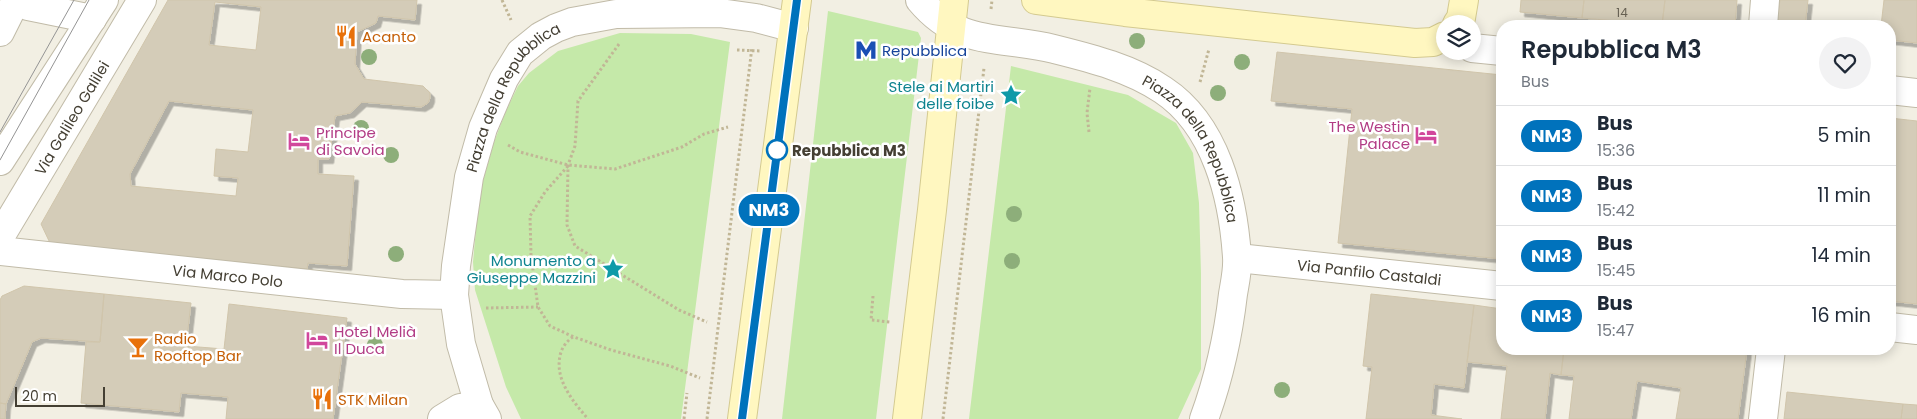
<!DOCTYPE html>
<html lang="it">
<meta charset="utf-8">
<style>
body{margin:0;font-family:Poppins,sans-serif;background:#f2f2f3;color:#1f2937;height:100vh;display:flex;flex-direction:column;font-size:19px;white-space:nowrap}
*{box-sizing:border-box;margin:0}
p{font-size:16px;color:#747a83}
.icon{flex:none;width:28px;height:28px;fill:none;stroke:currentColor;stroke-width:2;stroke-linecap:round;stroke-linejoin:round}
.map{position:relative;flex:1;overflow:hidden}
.drawer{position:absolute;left:1496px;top:20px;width:400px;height:335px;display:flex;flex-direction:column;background:#fff;border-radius:20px;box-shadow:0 2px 12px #0003}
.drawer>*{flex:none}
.badge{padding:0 10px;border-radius:16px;font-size:18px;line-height:32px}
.controls{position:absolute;left:1436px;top:15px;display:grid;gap:10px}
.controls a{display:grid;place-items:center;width:45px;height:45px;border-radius:50%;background:#fff;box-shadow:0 2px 12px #0003;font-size:25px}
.scale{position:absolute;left:15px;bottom:12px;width:90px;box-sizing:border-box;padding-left:5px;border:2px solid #443f33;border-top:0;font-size:14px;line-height:18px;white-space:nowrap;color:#443f33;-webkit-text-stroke:4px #fff;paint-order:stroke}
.map>.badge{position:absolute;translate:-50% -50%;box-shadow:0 0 0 2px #fff}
.round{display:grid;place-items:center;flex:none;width:52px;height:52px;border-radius:26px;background:#f2f2f3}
.headline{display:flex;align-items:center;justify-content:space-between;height:85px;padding:0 25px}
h1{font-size:24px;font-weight:600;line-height:38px}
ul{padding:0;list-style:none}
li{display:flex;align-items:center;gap:15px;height:60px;padding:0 25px;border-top:1px solid #e0e1e3}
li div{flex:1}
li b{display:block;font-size:19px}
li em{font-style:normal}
li .badge{min-width:55px;font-weight:700;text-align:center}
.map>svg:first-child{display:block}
.green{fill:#c5e9a9}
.building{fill:#d4ccb8;stroke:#d0c5ab;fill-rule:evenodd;filter:url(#shadow)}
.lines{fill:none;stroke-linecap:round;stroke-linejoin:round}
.street-casing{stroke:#c1bba8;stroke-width:30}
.secondary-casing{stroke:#d4ca90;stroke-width:30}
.path{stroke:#c1b696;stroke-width:3;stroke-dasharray:2.5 2.5;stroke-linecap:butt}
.street{stroke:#fff;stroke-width:28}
.secondary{stroke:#fff7c0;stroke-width:28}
.tram{stroke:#949494;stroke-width:1}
.tree{fill:#8dae7a}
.line-casing{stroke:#fff;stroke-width:11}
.line{stroke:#0072bc;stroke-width:8}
.stop-dot{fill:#fff;stroke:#0072bc;stroke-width:2.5}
.labels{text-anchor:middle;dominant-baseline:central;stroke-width:5;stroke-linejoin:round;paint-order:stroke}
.number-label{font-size:12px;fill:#686254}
.food-label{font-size:15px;fill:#c56008;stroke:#fff;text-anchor:start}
.transit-label{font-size:15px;fill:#164399;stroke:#fff;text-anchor:start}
.culture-label{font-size:15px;fill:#0d838f;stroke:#fff;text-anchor:end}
.street-label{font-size:15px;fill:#443f33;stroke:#fff}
.hotel-label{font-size:15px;fill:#b23c85;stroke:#fff;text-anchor:start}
.stop-label{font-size:15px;font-weight:bold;fill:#443f33;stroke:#fff;text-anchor:start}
</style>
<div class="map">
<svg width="1917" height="419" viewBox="0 0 1917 419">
<defs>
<filter id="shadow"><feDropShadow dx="4.5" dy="4.5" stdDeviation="0" flood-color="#0004"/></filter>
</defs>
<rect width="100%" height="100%" fill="#f2efe3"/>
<path class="green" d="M828,11L918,32L921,38L876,419H782Z
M620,33L691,34L730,42L681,419H521L506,387L475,290L473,262L479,195L494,142L506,111L518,86L529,73L558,51Z
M1011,66L1128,95L1176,123L1193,153L1199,203L1201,273V369L1178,419H969Z"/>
<path class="building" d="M168,0H417L415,20L378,16L376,23L357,32L355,64L364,79L423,86L430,93V98L428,103L421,107L362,102L350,113L335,116L329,159H318V174L354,176L347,266L308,263L307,269L50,243L41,224ZM215,2L261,7L256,50L209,45ZM169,101L253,110L248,152L216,149L214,176L238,178L236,196L131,186L130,174Z
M1521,0H1584L1582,18L1520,12Z
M1584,0H1665L1662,25L1582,18Z
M1665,0H1737L1735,26L1662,25Z
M1780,0H1808L1805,26H1776Z
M1884,0H1917V43L1890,40V26H1881Z
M1277,52L1502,75V259L1338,243L1352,109L1271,101Z
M1890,118L1917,121V304L1890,301Z
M24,286L104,294L100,342L41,338L32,342L6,404L0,403V300L2,296Z
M104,294L191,303L186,346L224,349L229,304L347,318L333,419H226L228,397L181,393L179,412L81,403L86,342H100Z
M1371,294L1474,305L1464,388L1434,384L1431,415L1462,419H1366L1372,367L1363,366Z
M1474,305L1502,309V349H1564L1561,375L1550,373L1545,419H1501L1507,366L1467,362Z
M1564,349H1747L1738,419H1676L1681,388L1637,381L1631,419H1569L1574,376L1561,375Z
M1787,392L1903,404L1901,419H1784Z
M0,403L6,404L5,419H0Z
M1903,404L1917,405V419H1901Z"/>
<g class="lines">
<g class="street-casing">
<g id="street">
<path d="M16,0L28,6L92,19"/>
<path id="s1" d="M920,0C959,47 1001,36 1054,49C1090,58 1131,68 1163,90C1216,125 1233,197 1237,257C1238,269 1235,282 1233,294C1228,337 1219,378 1204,419"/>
<path d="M1763,26L1765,0"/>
<path d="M0,32L16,0"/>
<path d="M1472,48L1502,51"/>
<path d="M1890,90L1917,93"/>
<path d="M0,161L104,0"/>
<path id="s2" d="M0,237L142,0"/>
<path id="s3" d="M0,251L402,294L454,295"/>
<path id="s4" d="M1238,258L1502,286"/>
<path d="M1890,327L1917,330"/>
<path d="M442,419L460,408L479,405"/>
<path id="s5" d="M487,419L479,405L461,344L454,295L456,266L469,177L483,128L504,79L520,53L541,36L556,28L572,22L616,14L719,13L756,18L794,28"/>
<path d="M1763,419L1771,349"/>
</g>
</g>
<g class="secondary-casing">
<path id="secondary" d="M1036,0L1125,12L1415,43L1433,42L1445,36
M1457,24L1461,18L1464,0
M742,419L797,0
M907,419L932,210L954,0"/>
</g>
<path class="path" d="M502,0L511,20
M991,9L992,0
M619,44L578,101L575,146L568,165L567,225L575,246L679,310L707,322
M737,50L760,51
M1200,82L1209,49
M1089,132L1087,113L1090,88
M508,145L520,152L568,165L615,169L682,147L704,134L728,127
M568,166L545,192L530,216L531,255L538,307L550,326L574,337L611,350L670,366L700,378
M873,296L871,320L890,322
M486,308L538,307
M573,337C568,340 563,346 561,352C553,378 572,400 588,419
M684,419L687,393
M707,419L752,47
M943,419L984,68"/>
<use href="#street" class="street"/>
<use href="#secondary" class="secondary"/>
<path class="tram" d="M0,132L74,0
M0,160L89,0"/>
</g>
<g class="tree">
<circle cx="1137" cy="41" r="8"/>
<circle cx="369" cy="57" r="8"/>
<circle cx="1242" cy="62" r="8"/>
<circle cx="1218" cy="93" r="8"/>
<circle cx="361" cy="128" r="8"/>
<circle cx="391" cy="155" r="8"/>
<circle cx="1014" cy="214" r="8"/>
<circle cx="396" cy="254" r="8"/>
<circle cx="1012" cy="261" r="8"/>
<circle cx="375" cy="345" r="8"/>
<circle cx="1282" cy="390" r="8"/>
</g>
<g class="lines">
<g class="line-casing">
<path id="line" d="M742,419L797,0"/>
</g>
<use href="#line" class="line"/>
</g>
<defs>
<g id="restaurant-bare" transform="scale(1.725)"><path d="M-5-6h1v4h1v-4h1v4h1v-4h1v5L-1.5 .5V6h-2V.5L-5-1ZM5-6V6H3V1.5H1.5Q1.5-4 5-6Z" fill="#e8710a" stroke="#fff" stroke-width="2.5" paint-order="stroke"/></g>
<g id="metro-bare" transform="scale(1.725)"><path d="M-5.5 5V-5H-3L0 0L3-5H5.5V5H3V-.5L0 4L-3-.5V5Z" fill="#1a4fb4" stroke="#fff" stroke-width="2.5" paint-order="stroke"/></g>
<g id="sight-bare" transform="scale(1.725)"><path d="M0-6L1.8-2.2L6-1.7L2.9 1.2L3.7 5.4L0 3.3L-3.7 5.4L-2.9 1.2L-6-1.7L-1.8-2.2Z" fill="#0f9aa8" stroke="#fff" stroke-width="2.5" paint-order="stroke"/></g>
<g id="hotel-bare" transform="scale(1.725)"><path d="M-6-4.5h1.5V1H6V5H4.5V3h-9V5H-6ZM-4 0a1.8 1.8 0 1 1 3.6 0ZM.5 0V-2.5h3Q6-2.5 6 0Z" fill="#d1479c" stroke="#fff" stroke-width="2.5" paint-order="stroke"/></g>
<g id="bar-bare" transform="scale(1.725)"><path d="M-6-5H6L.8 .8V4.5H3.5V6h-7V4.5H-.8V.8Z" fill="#e8710a" stroke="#fff" stroke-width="2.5" paint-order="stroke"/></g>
</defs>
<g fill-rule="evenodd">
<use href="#restaurant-bare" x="346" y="36"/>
<use href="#metro-bare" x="866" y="50"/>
<use href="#sight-bare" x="1011" y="95"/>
<use href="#hotel-bare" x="1426" y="135"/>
<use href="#hotel-bare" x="299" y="141"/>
<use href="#sight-bare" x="613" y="269"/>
<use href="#hotel-bare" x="317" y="340"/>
<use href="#bar-bare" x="138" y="347"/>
<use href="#restaurant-bare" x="322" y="399"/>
</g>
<circle class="stop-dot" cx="777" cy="150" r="10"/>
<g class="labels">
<g class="number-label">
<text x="1622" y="12">14</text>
</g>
<g class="food-label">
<text x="362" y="36">Acanto</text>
<text x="154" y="338">Radio<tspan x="154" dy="17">Rooftop Bar</tspan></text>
<text x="338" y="399">STK Milan</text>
</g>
<g class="transit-label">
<text x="882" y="50">Repubblica</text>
</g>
<g class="culture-label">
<text x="994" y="86">Stele ai Martiri<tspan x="994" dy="17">delle foibe</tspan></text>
<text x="596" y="260">Monumento a<tspan x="596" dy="17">Giuseppe Mazzini</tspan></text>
</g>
<g class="street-label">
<text stroke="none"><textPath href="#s5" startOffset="342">Piazza della Repubblica</textPath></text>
<text stroke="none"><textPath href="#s2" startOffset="139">Via Galileo Galilei</textPath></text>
<text stroke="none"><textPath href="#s1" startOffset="330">Piazza della Repubblica</textPath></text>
<text stroke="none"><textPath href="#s4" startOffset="132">Via Panfilo Castaldi</textPath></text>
<text stroke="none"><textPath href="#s3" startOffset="229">Via Marco Polo</textPath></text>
</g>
<g class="hotel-label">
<text x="1410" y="126" text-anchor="end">The Westin<tspan x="1410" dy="17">Palace</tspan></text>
<text x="316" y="132">Principe<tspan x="316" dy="17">di Savoia</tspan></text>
<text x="334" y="331">Hotel Melià<tspan x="334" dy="17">Il Duca</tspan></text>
</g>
<g class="stop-label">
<text x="792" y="150">Repubblica M3</text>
</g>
</g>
</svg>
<div class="controls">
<a><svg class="icon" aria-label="layers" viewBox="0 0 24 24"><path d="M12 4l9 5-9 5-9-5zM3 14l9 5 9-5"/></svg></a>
</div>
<div class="scale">20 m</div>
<b class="badge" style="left:769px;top:210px;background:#0072bc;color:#fff">NM3</b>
<section class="drawer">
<div class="headline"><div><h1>Repubblica M3</h1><p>Bus</p></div><a class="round"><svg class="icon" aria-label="heart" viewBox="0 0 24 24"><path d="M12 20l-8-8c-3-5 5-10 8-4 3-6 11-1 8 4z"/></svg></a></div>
<ul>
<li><span class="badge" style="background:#0072bc;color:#fff">NM3</span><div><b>Bus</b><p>15:36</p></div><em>5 min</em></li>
<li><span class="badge" style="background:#0072bc;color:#fff">NM3</span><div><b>Bus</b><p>15:42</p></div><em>11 min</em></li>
<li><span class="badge" style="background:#0072bc;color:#fff">NM3</span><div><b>Bus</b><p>15:45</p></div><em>14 min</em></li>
<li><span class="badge" style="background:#0072bc;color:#fff">NM3</span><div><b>Bus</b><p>15:47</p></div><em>16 min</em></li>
</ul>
</section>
</div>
